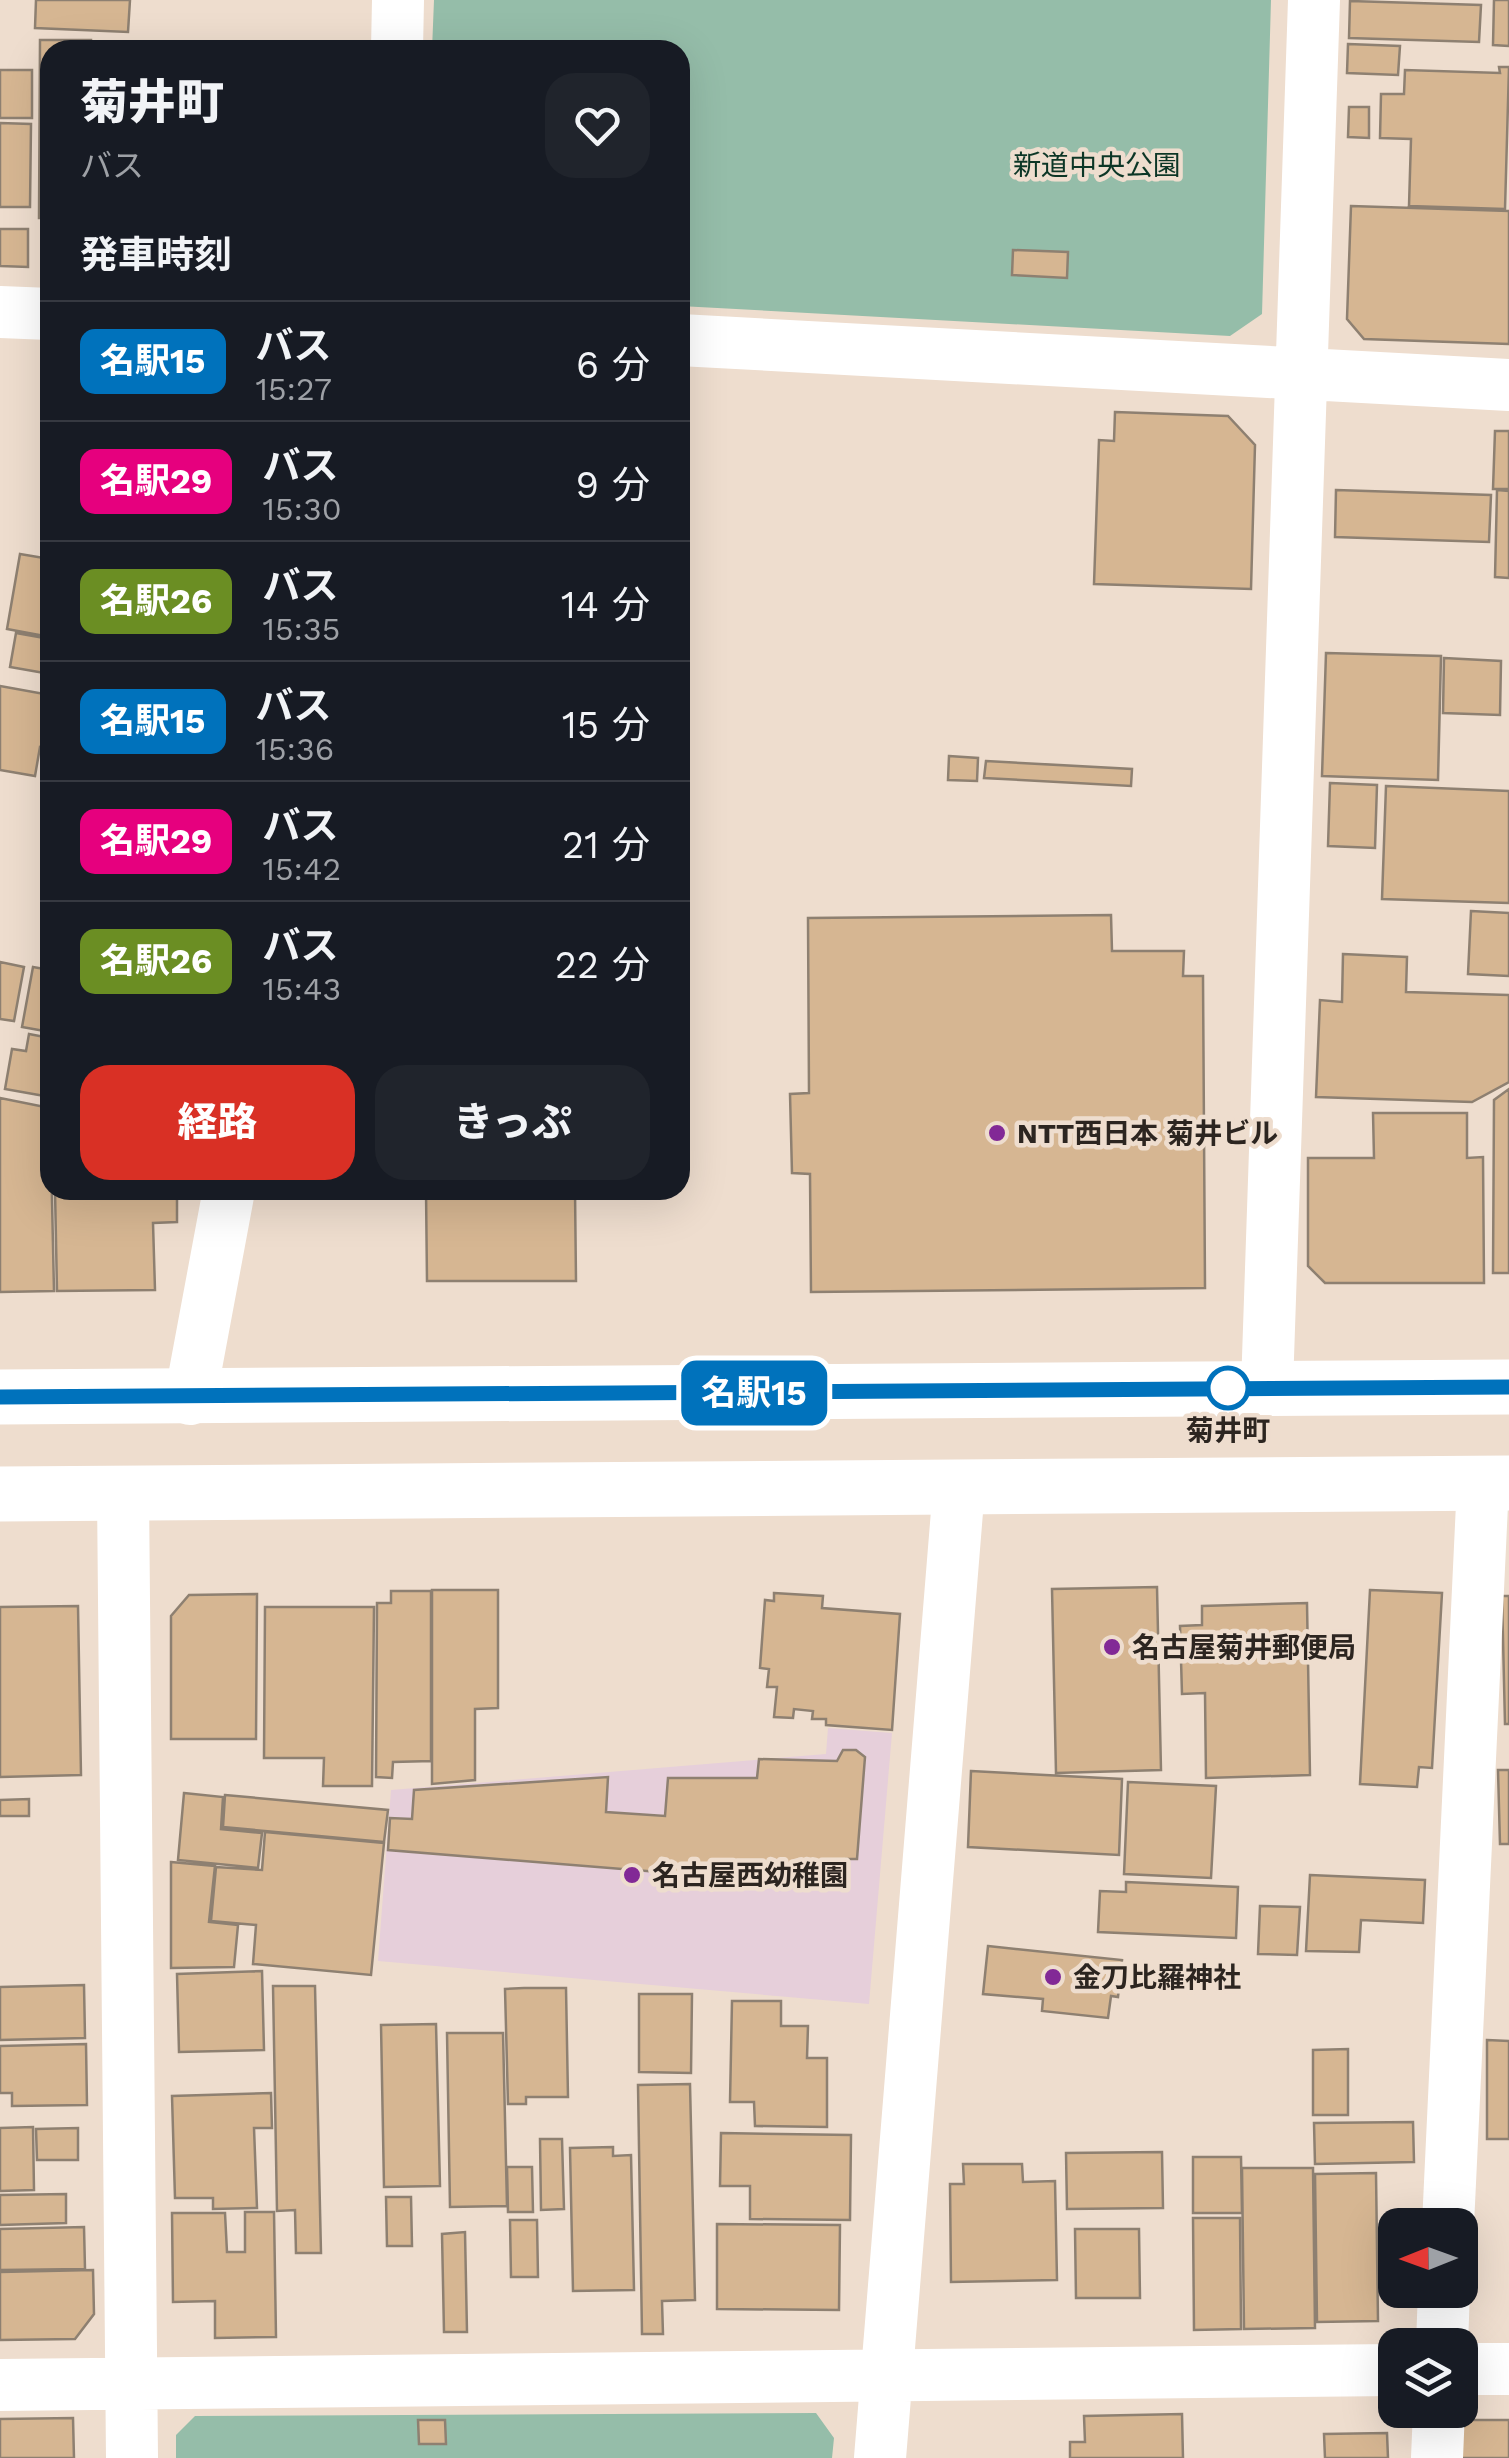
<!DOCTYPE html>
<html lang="ja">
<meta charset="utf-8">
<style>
body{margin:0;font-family:"Work Sans","Noto Sans JP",sans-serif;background:#20242c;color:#f1f3f6;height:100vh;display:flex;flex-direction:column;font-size:38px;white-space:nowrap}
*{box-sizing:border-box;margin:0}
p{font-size:32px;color:#9ea1a6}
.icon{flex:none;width:55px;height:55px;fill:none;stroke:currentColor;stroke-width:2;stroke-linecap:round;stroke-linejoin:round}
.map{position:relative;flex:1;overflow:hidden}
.panel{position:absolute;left:40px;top:40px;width:650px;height:1160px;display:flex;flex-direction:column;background:#171b24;border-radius:30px;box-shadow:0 10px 40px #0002}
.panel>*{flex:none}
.badge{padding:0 20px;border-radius:15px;font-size:35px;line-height:65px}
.needle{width:65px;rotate:269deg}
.tools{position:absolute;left:1378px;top:2208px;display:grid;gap:20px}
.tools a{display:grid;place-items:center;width:100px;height:100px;border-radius:20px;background:#171b24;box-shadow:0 10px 40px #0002;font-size:50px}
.map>.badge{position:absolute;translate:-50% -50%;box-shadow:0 0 0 5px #fff}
h2{padding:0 40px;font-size:38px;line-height:90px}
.round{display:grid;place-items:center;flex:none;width:105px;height:105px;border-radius:30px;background:#20242c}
.overview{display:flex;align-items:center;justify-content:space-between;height:170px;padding:0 40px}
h1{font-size:48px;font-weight:800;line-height:75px}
.button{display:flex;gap:20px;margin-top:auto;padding:20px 40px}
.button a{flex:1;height:115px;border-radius:30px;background:#d93025;color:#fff;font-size:40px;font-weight:800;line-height:115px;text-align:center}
.button a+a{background:#20242c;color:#f1f3f6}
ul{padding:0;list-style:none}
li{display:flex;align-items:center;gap:30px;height:120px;padding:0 40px;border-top:2px solid #363941}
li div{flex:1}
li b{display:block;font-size:38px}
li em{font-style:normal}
li .badge{min-width:110px;font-weight:700;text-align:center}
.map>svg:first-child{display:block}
.education{fill:#e6cfda}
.green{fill:#95bda9}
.building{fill:#d6b692;stroke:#8e8071;stroke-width:2.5}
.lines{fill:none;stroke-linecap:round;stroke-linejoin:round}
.minor{stroke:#fff;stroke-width:52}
.tertiary{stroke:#fff;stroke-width:55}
.line-casing{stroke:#fff;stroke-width:22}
.line{stroke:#0072bc;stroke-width:15}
.poi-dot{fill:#822996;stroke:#eeddce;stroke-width:4}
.stop-dot{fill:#fff;stroke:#0072bc;stroke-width:5}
.labels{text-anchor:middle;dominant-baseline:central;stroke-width:9;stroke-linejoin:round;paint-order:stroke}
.park-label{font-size:28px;fill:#0c3626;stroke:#eeddce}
.poi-label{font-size:28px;font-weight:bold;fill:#2c2520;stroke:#eeddce;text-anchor:start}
.stop-label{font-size:28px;font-weight:bold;fill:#2c2520;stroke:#eeddce}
</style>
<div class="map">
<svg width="1509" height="2458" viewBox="0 0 1509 2458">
<rect width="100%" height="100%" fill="#eeddce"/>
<path class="education" d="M828,1728L892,1733L869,2004L378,1961L391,1790L826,1754Z"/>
<path class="green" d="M434,0H1271L1262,314L1230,336L680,306V50H432Z
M816,2413L834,2438L832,2458H176V2435L195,2416Z"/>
<path class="building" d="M36,0H130L128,32L35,28Z
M1494,0H1509V46L1493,45Z
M1350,1L1481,5L1479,42L1349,38Z
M40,40H91V50H50V218H39Z
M1348,44L1400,46L1398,75L1347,73Z
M1499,67H1509L1505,209L1409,206L1411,139L1380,138L1381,94H1404L1405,70L1500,73Z
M0,70H32V118H0Z
M1349,107H1369V138L1348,137Z
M0,123L31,124L30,207H0Z
M1351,206L1509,211V344L1364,339L1347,319Z
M0,229H28V267L0,266Z
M1013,250L1068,252L1067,278L1012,275Z
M1115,412L1228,416L1255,445L1251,589L1094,584L1099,440L1114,441Z
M1495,431H1509V489H1493Z
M1336,490L1491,495L1489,542L1335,537Z
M1497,490L1509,491V578L1495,577Z
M20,554L50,559V637L7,629Z
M16,633L50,639V674L10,667Z
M1326,653L1441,656L1438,780L1322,776Z
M1444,658L1501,661L1500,715L1443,713Z
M0,686L50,695V749L40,747L35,776L0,770Z
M949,756L978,758L977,781L948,780Z
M986,761L1132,769L1131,786L984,778Z
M1330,783L1377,785L1375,848L1328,846Z
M1386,786L1509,791V903L1382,899Z
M1471,911L1509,913V976L1468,974Z
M1111,915L1112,951H1184L1183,976H1203L1205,1288L811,1292L810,1174L792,1173L790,1094L809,1093L808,918Z
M1343,954L1407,957L1406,992L1509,995V1082L1472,1102L1316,1097L1320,1000L1342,1002Z
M0,962L24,967L14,1021L0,1019Z
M33,967L50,970V1032L22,1027Z
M29,1034L50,1038V1097L5,1089L12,1049L26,1051Z
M1509,1089V1273H1493L1494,1100Z
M0,1098L50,1108L54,1291L0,1292Z
M1373,1113H1467V1158L1483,1157L1484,1283H1325L1308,1266V1158H1374Z
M55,1190H177V1222L153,1223L155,1290L57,1291Z
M426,1190H575L576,1281H427Z
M1157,1587L1161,1770L1056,1773L1052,1589Z
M432,1590H498V1708L475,1709V1780L432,1784Z
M1370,1590L1442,1593L1432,1768L1419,1767L1417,1787L1360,1784Z
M391,1591H431V1761L393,1762L392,1778L376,1777L377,1603H391Z
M774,1593L823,1596L822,1608L900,1614L892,1730L826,1725V1719H812L813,1711L794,1709L793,1718L774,1717L777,1687H767L769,1669L760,1668L765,1600L774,1601Z
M257,1594L256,1739H171V1616L189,1595Z
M1502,1596H1509V1724H1505Z
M1307,1603L1310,1775L1206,1778L1205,1693L1182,1694L1180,1626L1202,1625V1606Z
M78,1606L81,1775L0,1777V1607Z
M265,1607H374L372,1786H323L324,1758H264Z
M843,1750H856L865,1757L857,1859H846L841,1879L831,1886L388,1850L390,1818L412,1819L414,1790L608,1777L606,1812L665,1816L668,1778H757L759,1759L837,1761Z
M1498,1770H1509V1844H1500Z
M971,1771L1122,1779L1119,1855L968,1847Z
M1128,1782L1216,1786L1211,1878L1124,1874Z
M184,1793L223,1797L221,1829L262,1833L258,1868L178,1860Z
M225,1795L388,1810L384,1842L223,1827Z
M29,1799V1816H0V1800Z
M265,1832L384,1843L371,1975L253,1964L256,1925L211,1921L216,1867L262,1870Z
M171,1862L215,1866L209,1922L238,1925L234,1967L171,1968Z
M1310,1875L1425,1880L1423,1923L1361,1920L1359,1952L1306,1951Z
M1126,1882L1238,1887L1236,1938L1098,1932L1100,1891L1126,1892Z
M1260,1906L1300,1907L1297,1955L1258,1954Z
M988,1946L1122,1960L1118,1997L1111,1996L1108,2018L1042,2011L1043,1999L983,1994Z
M262,1971L264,2050L179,2052L177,1974Z
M84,1985L85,2038L0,2040V1987Z
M273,1986H315L321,2253H296L295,2210L277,2211Z
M524,1988H566L568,2097H526V2104H508L505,1989Z
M639,1994H692L691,2073L639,2072Z
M732,2001H781V2026H808L807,2058H827V2127L755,2126L754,2102H730Z
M436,2024L440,2186L384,2187L381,2025Z
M447,2033H503L507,2206L450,2207Z
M1487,2040L1509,2041V2139H1487Z
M86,2044L87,2105L12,2106V2093H0V2046Z
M1348,2049V2115H1313V2050Z
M690,2084L695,2300L662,2301L663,2334H642L638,2085Z
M271,2093L272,2128H254L257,2208L213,2209V2198H175L172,2096Z
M1413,2122L1414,2162L1315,2164L1314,2123Z
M33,2127L34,2190L0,2191V2128Z
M78,2128V2160H37L36,2129Z
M721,2133L851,2135L850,2220L750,2219V2186H720Z
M540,2139H562L564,2209L541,2210Z
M613,2147V2156L631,2155L634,2290L573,2291L570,2148Z
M1162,2152L1163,2208L1067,2209L1066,2153Z
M1193,2157H1241L1242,2213H1193Z
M963,2164H1022L1023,2182L1055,2181L1057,2280L951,2282L950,2184H964Z
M507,2167H532L533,2212H508Z
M1242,2168H1313L1315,2328L1244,2329Z
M1376,2173L1378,2321L1317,2322L1315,2174Z
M66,2194V2223L0,2225V2195Z
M386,2197H411L412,2246H387Z
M245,2212H274L276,2337L215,2338V2301L173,2302L172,2213H225L227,2252H245Z
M1193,2218H1240L1241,2329L1194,2330Z
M510,2220H537L538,2277H511Z
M717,2224L840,2225L839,2310L717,2309Z
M84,2227L85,2269L0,2270V2229Z
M1075,2229H1139L1140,2298H1076Z
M465,2232L467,2332H444L442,2234Z
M93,2270L94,2314L75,2339L0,2340V2272Z
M1182,2414L1183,2458H1070V2442H1085L1084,2416Z
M73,2418L74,2458H0V2419Z
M418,2420H445L446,2444H419Z
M1472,2420H1509V2458H1459L1460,2430Z
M1387,2433L1388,2458H1325L1324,2434Z"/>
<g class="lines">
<path class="minor" d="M397,50L398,0
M0,312L50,314
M680,340L1509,385
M1267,1387L1314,0
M190,1399L229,1190
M123,1493L132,2458
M1448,2225L1483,1483
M1442,2345L1444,2290
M1460,2369H1509
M0,2385L1395,2370
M880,2458L959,1487
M1437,2458L1439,2410"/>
<path class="tertiary" d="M0,1397L1509,1387
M0,1494L1509,1483"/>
</g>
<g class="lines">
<g class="line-casing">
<path id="line" d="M0,1397L1509,1387"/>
</g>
<use href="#line" class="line"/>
</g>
<g class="poi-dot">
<circle cx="997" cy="1133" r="10"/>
<circle cx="1112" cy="1647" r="10"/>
<circle cx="632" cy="1875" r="10"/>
<circle cx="1053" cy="1977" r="10"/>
</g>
<circle class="stop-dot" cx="1228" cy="1388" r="20"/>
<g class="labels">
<g class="park-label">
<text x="1097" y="165">新道中央公園</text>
</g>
<g class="poi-label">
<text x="1017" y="1133">NTT西日本 菊井ビル</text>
<text x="1132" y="1647">名古屋菊井郵便局</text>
<text x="652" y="1875">名古屋西幼稚園</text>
<text x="1073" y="1977">金刀比羅神社</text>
</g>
<g class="stop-label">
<text x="1228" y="1430">菊井町</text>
</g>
</g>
</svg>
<div class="tools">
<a><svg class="needle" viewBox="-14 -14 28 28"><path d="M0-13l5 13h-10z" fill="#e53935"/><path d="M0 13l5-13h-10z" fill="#9ea1a6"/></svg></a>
<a><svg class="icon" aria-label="layers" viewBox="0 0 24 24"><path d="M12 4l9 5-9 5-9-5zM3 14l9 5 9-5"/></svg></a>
</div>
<b class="badge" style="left:754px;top:1393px;background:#0072bc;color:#fff">名駅15</b>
<section class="panel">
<div class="overview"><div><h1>菊井町</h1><p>バス</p></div><a class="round"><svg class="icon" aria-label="heart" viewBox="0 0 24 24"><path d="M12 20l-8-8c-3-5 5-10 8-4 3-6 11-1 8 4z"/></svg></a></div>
<h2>発車時刻</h2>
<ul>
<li><span class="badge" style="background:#0072bc;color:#fff">名駅15</span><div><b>バス</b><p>15:27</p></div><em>6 分</em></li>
<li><span class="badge" style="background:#e6007e;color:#fff">名駅29</span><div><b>バス</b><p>15:30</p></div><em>9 分</em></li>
<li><span class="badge" style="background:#6b8e23;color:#fff">名駅26</span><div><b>バス</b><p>15:35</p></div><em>14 分</em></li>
<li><span class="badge" style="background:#0072bc;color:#fff">名駅15</span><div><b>バス</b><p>15:36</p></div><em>15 分</em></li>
<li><span class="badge" style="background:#e6007e;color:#fff">名駅29</span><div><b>バス</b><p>15:42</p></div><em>21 分</em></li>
<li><span class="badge" style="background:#6b8e23;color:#fff">名駅26</span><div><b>バス</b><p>15:43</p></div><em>22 分</em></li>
</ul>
<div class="button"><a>経路</a><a>きっぷ</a></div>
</section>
</div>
